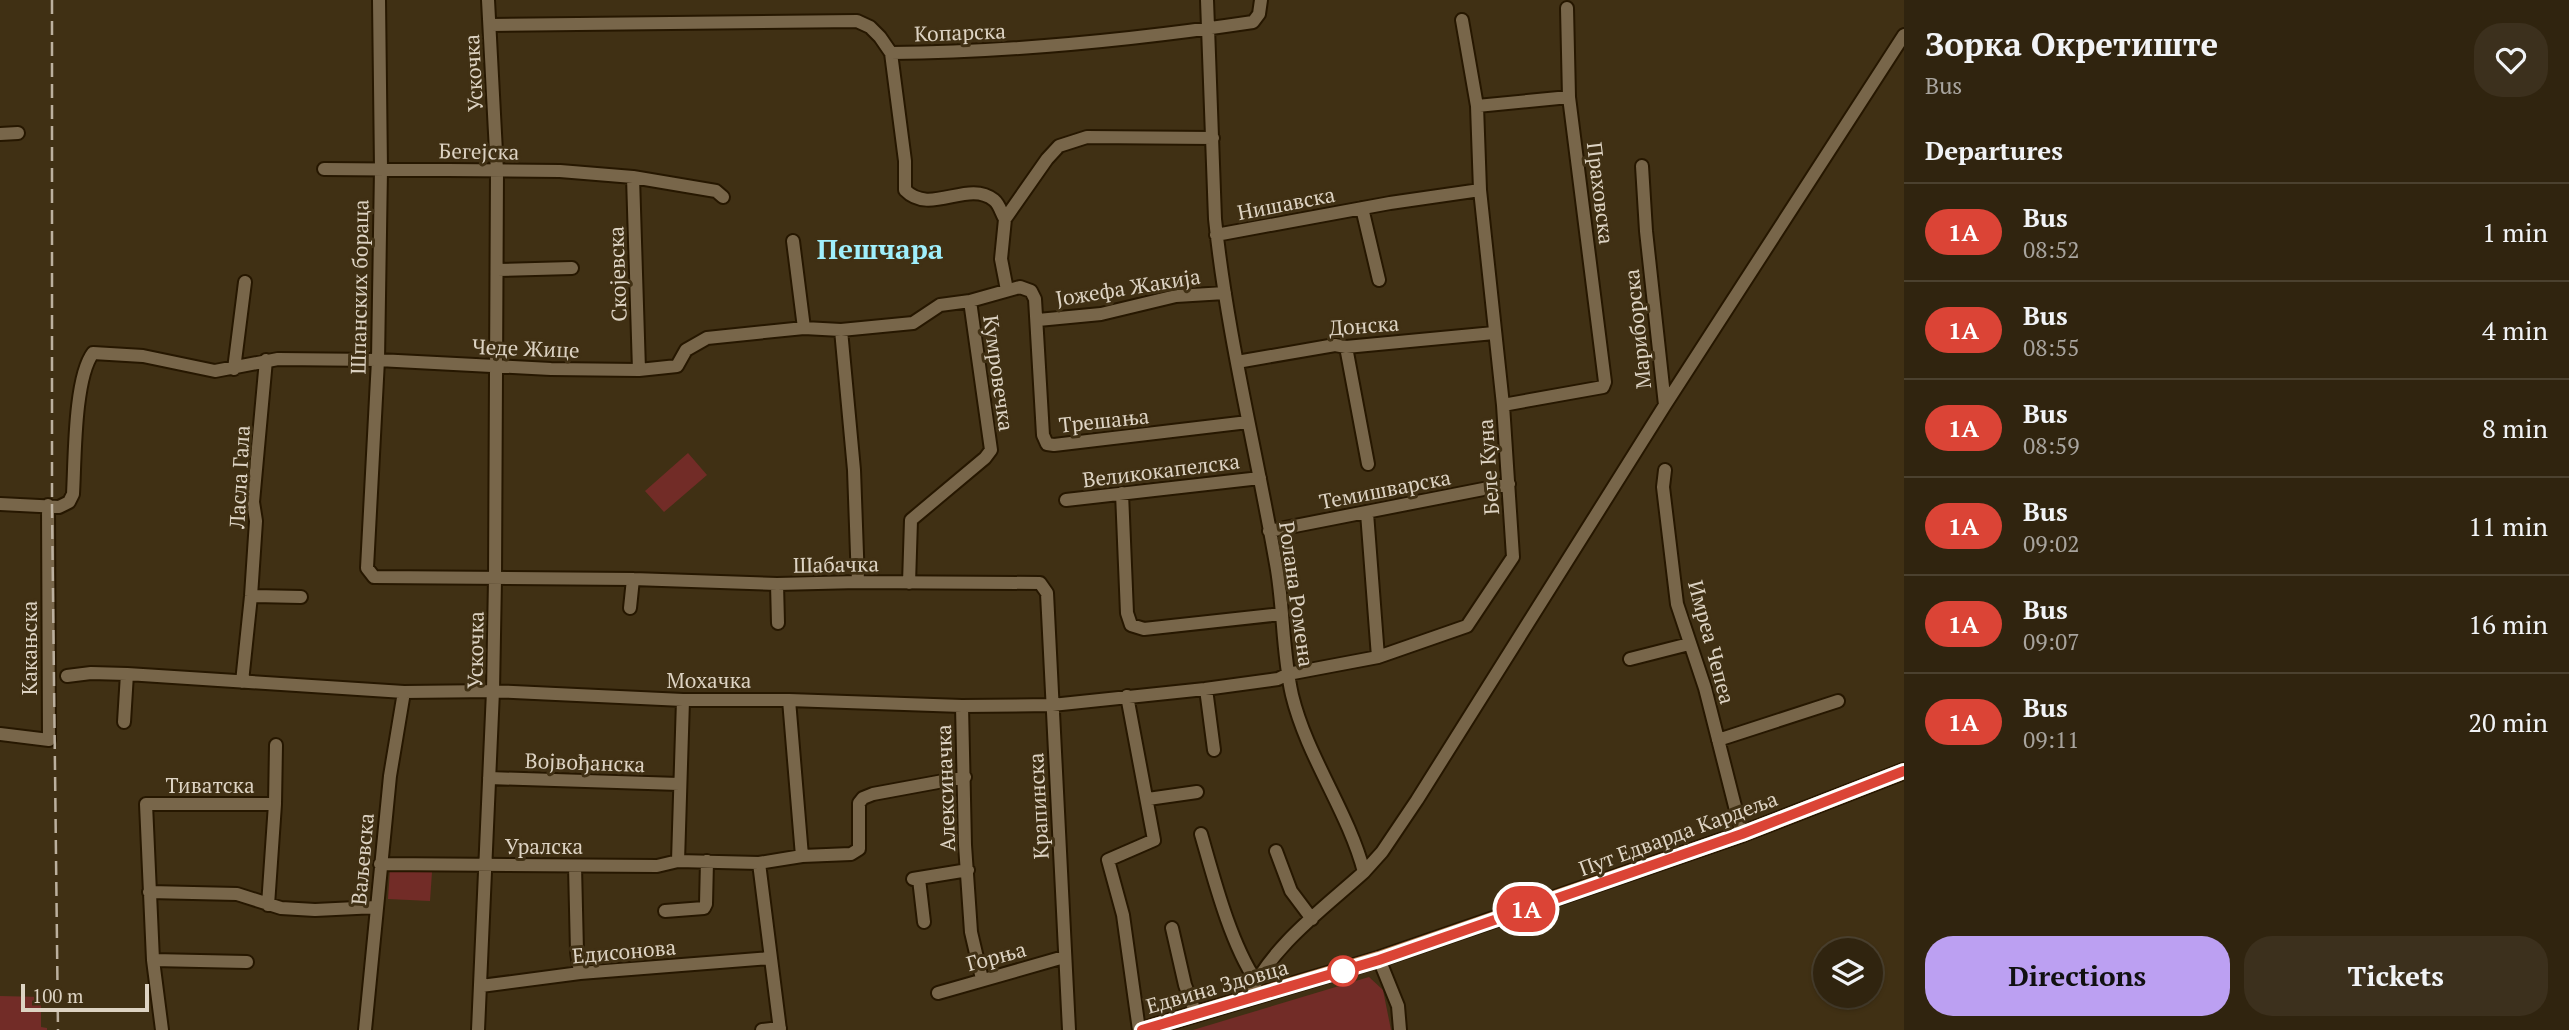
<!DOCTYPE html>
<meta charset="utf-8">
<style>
body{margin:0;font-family:"PT Serif",serif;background:#3c301d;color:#f1f3f6;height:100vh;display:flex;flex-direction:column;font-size:26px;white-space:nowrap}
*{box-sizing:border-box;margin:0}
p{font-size:23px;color:#a8a49e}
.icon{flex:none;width:38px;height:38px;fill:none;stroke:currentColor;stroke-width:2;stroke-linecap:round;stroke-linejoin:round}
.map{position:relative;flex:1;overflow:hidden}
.details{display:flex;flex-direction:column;background:#30240f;width:665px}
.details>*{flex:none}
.badge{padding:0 14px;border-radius:23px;font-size:24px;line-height:46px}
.tools{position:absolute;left:1813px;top:938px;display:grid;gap:14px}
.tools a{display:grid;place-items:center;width:70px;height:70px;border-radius:50%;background:#30240f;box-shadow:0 2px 5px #0004,0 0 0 2px #4b412f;font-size:35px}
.scale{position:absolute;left:21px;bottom:18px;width:128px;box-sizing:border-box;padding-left:7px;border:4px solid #ddd3c3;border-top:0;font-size:19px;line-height:24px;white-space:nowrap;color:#ddd3c3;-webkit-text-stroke:5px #403014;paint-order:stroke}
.map>.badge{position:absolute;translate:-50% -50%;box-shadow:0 0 0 4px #fff}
h2{padding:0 21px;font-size:26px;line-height:63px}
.round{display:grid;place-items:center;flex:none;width:74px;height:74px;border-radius:28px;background:#3c301d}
.summary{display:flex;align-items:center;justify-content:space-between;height:119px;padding:0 21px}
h1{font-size:33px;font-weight:700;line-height:52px}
.cta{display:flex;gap:14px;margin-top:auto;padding:14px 21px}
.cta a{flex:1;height:80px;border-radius:28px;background:#bca0f2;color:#111;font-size:28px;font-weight:700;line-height:80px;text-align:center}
.cta a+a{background:#3c301d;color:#f1f3f6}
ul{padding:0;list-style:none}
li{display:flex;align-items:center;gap:21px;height:98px;padding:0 21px;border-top:2px solid #4b412f}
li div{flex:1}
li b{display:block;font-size:26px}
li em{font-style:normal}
li .badge{min-width:77px;font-weight:700;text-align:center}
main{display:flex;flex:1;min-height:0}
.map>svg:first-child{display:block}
.green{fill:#722c27}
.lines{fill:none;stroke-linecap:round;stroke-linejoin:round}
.minor-casing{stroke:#261700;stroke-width:16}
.major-casing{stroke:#261700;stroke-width:19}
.minor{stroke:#78664a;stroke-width:12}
.major{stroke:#b97d50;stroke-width:16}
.rail{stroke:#bcb09e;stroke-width:2.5;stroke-dasharray:14 7;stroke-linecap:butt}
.line-casing{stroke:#fff;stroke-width:16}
.line{stroke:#db4436;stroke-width:10}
.stop-dot{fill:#fff;stroke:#db4436;stroke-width:3.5}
.labels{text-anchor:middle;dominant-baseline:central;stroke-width:6;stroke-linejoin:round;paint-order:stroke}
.street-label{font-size:21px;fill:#ddd3c3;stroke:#403014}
.district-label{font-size:28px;font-weight:bold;fill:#9feffc;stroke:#403014}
</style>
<main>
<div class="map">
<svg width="1904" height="1030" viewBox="0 0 1904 1030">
<rect width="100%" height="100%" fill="#403014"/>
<path class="green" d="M688,453L707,475L664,512L645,491Z
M390,869L432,872L430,901L388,899Z
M1369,977L1383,990L1391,1030H1193Z
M0,996L41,997V1027L47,1028V1030H0Z"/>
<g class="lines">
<g class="minor-casing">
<path id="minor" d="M379,0L381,169L378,360L367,568L374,577L633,579L777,584L858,582L1040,583L1047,593L1069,1030
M1207,0L1215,219C1227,335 1256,449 1276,564C1284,607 1282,652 1292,695C1307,757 1348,811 1364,872C1323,909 1271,946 1248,998
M490,25L857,21L870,27L880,37L891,53L905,161V190C930,216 968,179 994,200C1000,205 1001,213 1005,219
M891,53C1013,52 1132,40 1253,22L1259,14L1261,0
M1477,106L1569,97
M0,134L18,133
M1642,166L1646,231L1665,405
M324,169L560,171L633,177L716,191L723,197
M633,177L639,370
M1362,208L1379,280
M1216,235L1390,203L1480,190
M793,241L804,328
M497,270L572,268
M1007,290L1001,259L1005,219L1047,159L1059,146L1087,137L1213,138
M1038,320L1101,314L1176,296L1225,293
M841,330L854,470L858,582
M1346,347L1368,464
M1237,362L1335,345L1346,347L1494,333
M234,369L245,282
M1503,405L1603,387L1605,382L1569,97L1567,8
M1665,470L1663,487L1677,604L1705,688L1742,834
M1122,493L1127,613L1131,625L1144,629L1282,614
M1066,500L1260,478
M0,504L59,507L69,502L73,494C75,460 74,378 93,353L143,356L215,371L278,359L378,360L551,369L639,370L677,366L686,350L707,338L804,328L841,330L913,323L940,305L970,301L1020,287L1031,291L1035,299L1043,435L1047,444L1054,445L1248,422
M1367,513L1378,657
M1269,531L1509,484
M909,583L911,520L985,458L991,450L970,301
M777,584L778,623
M251,596L301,597
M630,608L633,579
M1630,659L1689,644
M67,676L91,673L127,674L404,692L493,691L683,700H789L962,706L1052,705L1205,689L1278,679L1288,674L1378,657L1467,626L1513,557L1503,405L1480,190L1477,106L1462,20
M242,682L251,596L256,521L253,502L266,360
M1206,689L1214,750
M1127,696L1154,840L1108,860L1123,915L1139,1030
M789,700L802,856
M962,706L965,845L971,932L982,979
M124,722L127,674
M0,734L49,740L48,505
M1718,740L1838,701
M489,778L679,784
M1148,799L1197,792
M1201,834C1214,879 1230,942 1256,981
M1276,851L1291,891L1312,919
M678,861L683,700
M759,863L780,1030
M380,864L657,866L678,861L759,863L802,856L851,854L859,849V803L863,798L873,794L965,777
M575,866L577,952L580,973
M1364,872L1382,852L1417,800L1665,405L1904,35
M913,879L968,870
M919,879L924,922
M149,892L237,894L281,908L315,910L377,907
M268,905L275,804L276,745
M665,911L704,908L706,904L707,861
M1172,928L1185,985L1196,1014
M1379,959L1398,1006L1400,1030
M153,960L247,962
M481,986L580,973L770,958
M938,993L1064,957
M162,1030L153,960L146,804H275
M365,1030L390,776L404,692
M478,1030L493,691L495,579L497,171L488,0
M762,1030L780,1028"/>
</g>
<g class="major-casing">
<path id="major" d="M1142,1030L1379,959L1742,834L1904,771"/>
</g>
<use href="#minor" class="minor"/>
<use href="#major" class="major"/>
<path class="rail" d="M52,0V507L58,1030"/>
</g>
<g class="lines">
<g class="line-casing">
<path id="line" d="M1142,1030L1379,960L1742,834L1904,771"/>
</g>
<use href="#line" class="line"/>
</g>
<circle class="stop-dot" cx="1343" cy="971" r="14"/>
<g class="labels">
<g class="street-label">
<text transform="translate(960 32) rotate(-2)">Копарска</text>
<text transform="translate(473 73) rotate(-93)">Ускочка</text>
<text transform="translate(479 151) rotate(1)">Бегејска</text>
<text transform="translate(1601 193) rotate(83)">Праховска</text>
<text transform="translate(1286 203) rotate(-11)">Нишавска</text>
<text transform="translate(617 274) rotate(-92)">Скојевска</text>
<text transform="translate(359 287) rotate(-89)">Шпанских бораца</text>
<text transform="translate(1128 287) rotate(-9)">Јожефа Жакија</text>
<text transform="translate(1364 325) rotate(-4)">Донска</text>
<text transform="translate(1637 329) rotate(-96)">Мариборска</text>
<text transform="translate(526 348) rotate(2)">Чеде Жице</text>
<text transform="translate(999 373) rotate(82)">Кумровечка</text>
<text transform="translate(1104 420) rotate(-6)">Трешања</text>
<text transform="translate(1488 467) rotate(-94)">Беле Куна</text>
<text transform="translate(1161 470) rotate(-7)">Великокапелска</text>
<text transform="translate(239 477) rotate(-87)">Ласла Гала</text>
<text transform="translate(1385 489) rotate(-11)">Темишварска</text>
<text transform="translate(836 564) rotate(-1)">Шабачка</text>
<text transform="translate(1297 594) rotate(82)">Ролана Ромена</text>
<text transform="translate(1712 642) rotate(75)">Имреа Чепеа</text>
<text transform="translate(29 648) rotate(-90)">Какањска</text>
<text transform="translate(475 650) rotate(-89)">Ускочка</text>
<text x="709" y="680">Мохачка</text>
<text transform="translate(585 762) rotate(2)">Војвођанска</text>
<text x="210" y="785">Тиватска</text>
<text transform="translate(945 788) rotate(-92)">Алексиначка</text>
<text transform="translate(1038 806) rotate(-93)">Крапинска</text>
<text transform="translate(1678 833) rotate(-20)">Пут Едварда Кардеља</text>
<text x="544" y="846">Уралска</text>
<text transform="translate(362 859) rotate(-85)">Ваљевска</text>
<text transform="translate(624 951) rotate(-5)">Едисонова</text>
<text transform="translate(996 956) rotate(-15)">Горња</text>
<text transform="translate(1217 986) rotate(-16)">Едвина Здовца</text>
</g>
<g class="district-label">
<text x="880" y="248">Пешчара</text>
</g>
</g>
</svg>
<div class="tools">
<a><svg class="icon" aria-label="layers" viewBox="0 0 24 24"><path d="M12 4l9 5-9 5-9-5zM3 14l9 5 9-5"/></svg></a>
</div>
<div class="scale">100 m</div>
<b class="badge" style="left:1526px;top:909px;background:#db4436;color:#fff">1A</b>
</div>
<section class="details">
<div class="summary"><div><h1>Зорка Окретиште</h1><p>Bus</p></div><a class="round"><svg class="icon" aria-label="heart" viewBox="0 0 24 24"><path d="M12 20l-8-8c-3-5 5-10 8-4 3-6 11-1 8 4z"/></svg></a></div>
<h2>Departures</h2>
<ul>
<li><span class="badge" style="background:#db4436;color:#fff">1A</span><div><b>Bus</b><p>08:52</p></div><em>1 min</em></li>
<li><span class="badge" style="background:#db4436;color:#fff">1A</span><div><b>Bus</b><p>08:55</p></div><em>4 min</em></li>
<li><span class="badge" style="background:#db4436;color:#fff">1A</span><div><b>Bus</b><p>08:59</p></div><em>8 min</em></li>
<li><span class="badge" style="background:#db4436;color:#fff">1A</span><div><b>Bus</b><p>09:02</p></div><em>11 min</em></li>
<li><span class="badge" style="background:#db4436;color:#fff">1A</span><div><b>Bus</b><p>09:07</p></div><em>16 min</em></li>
<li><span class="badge" style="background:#db4436;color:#fff">1A</span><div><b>Bus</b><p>09:11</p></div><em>20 min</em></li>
</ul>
<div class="cta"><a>Directions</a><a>Tickets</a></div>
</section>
</main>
